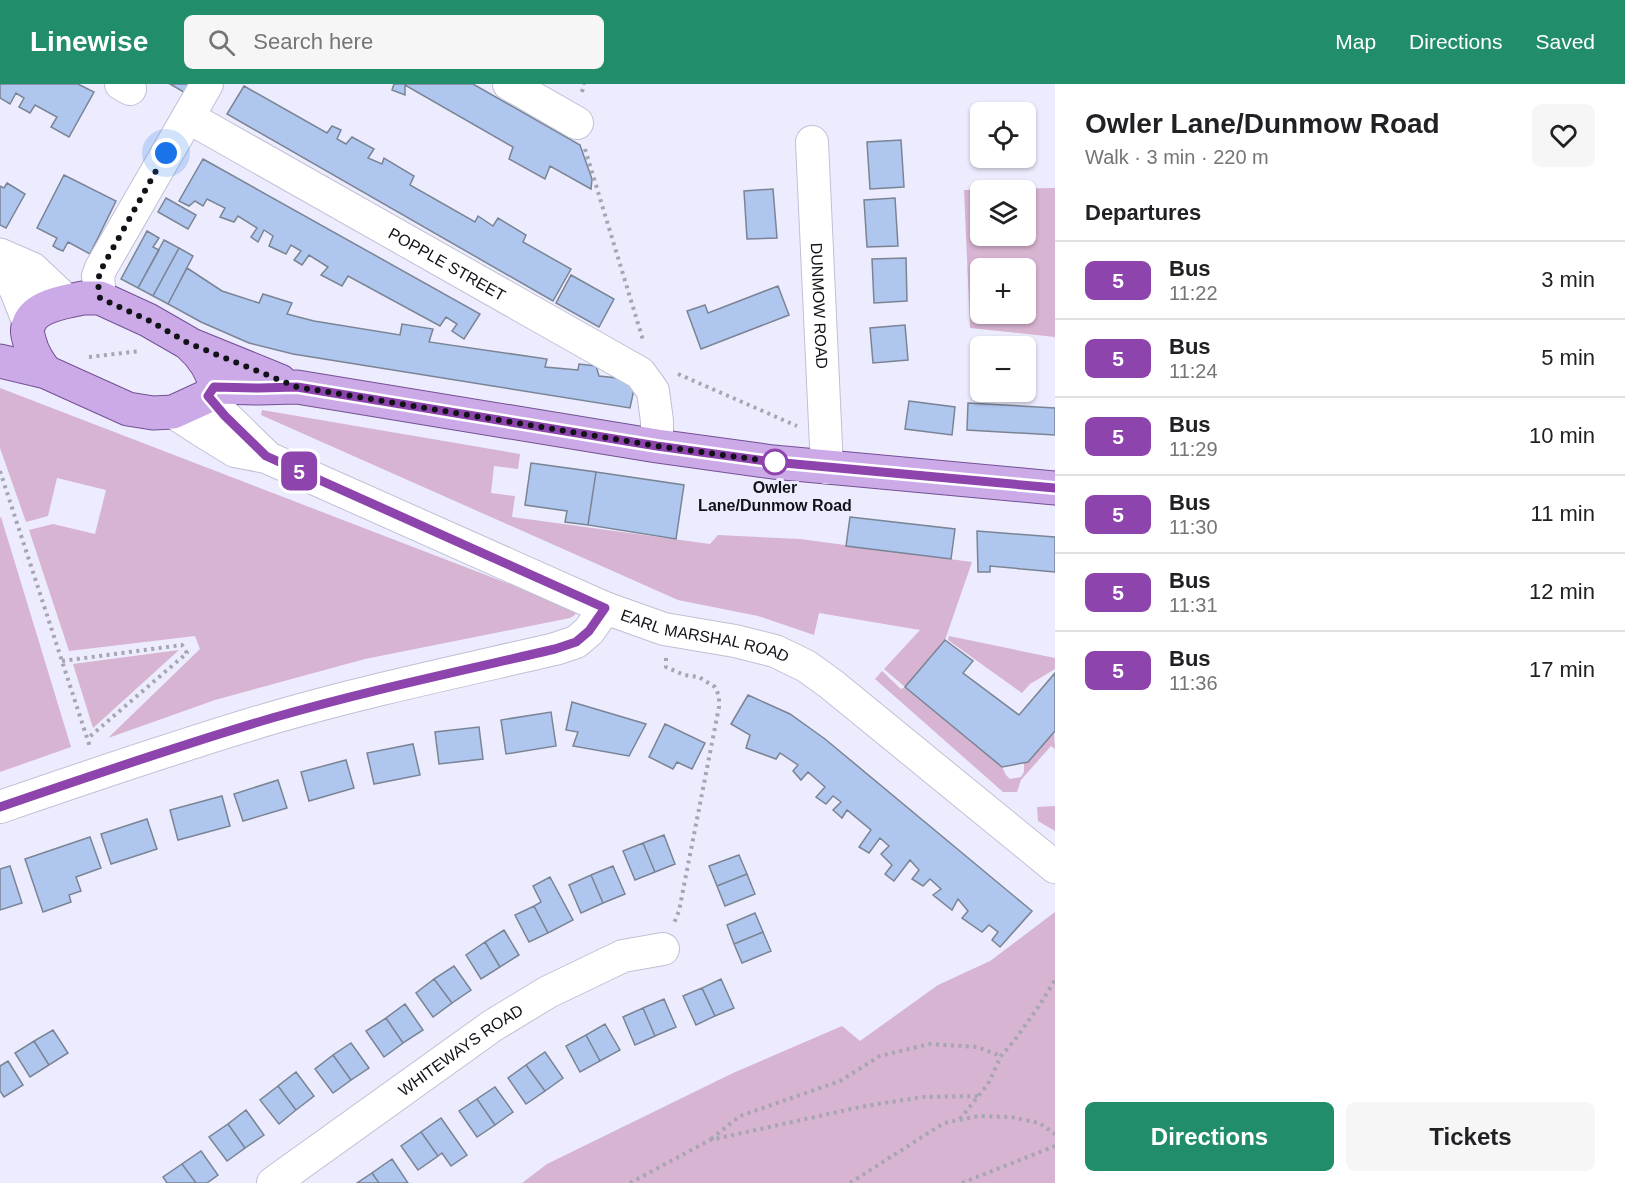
<!DOCTYPE html>
<meta charset="utf-8">
<style>
body{margin:0;font-family:Arial,sans-serif;background:#f6f6f6;color:#202124;height:100vh;display:flex;flex-direction:column;font-size:22px;white-space:nowrap}
*{box-sizing:border-box;margin:0}
p{font-size:20px;color:#757577}
.icon{flex:none;width:33px;height:33px;fill:none;stroke:currentColor;stroke-width:2;stroke-linecap:round;stroke-linejoin:round}
.map{position:relative;flex:1;overflow:hidden}
.drawer{display:flex;flex-direction:column;background:#fff;width:570px}
.drawer>*{flex:none}
.badge{padding:0 12px;border-radius:9px;font-size:21px;line-height:39px}
.buttons{position:absolute;left:970px;top:18px;display:grid;gap:12px}
.buttons a{display:grid;place-items:center;width:66px;height:66px;border-radius:9px;background:#fff;box-shadow:0 2px 4px #0004;font-size:30px}
.you{position:absolute;width:30px;height:30px;margin:-15px;border:4px solid #fff;border-radius:50%;background:#1a73e8;box-shadow:0 0 0 9px #1a73e833}
.map>.badge{position:absolute;translate:-50% -50%;box-shadow:0 0 0 3px #fff}
h2{padding:0 30px;font-size:22px;line-height:54px}
.round{display:grid;place-items:center;flex:none;width:63px;height:63px;border-radius:9px;background:#f6f6f6}
.head{display:flex;align-items:center;justify-content:space-between;height:102px;padding:0 30px}
h1{font-size:28px;font-weight:600;line-height:45px}
.button{display:flex;gap:12px;margin-top:auto;padding:12px 30px}
.button a{flex:1;height:69px;border-radius:9px;background:#218d6b;color:#fff;font-size:24px;font-weight:600;line-height:69px;text-align:center}
.button a+a{background:#f6f6f6;color:#202124}
ul{padding:0;list-style:none}
li{display:flex;align-items:center;gap:18px;height:78px;padding:0 30px;border-top:2px solid #e0e0e0}
li div{flex:1}
li b{display:block;font-size:22px}
li em{font-style:normal}
li .badge{min-width:66px;font-weight:700;text-align:center}
header{display:flex;align-items:center;gap:36px;box-sizing:border-box;height:84px;padding:0 30px;background:#218d6b;color:#fff}
header strong{font-size:28px}
nav{display:flex;gap:33px;margin-inline-start:auto;font-size:21px}
.search{width:420px;height:54px;background:#f6f6f6;display:flex;align-items:center;gap:15px;box-sizing:border-box;padding:0 21px;border-radius:9px;color:#757577;font-size:22px}
main{display:flex;flex:1;min-height:0}
.map>svg:first-child{display:block}
.green{fill:#d7b4d1;fill-rule:evenodd}
.building{fill:#afc6ee;stroke:#7a8495;stroke-width:1.5}
.lines{fill:none;stroke-linecap:round;stroke-linejoin:round}
.minor-casing{stroke:#c0c0d5;stroke-width:34}
.tertiary-casing{stroke:#c0c0d5;stroke-width:35}
.primary-casing{stroke:#745094;stroke-width:35}
.path{stroke:#a5a5b3;stroke-width:4;stroke-dasharray:3 4.5;stroke-linecap:butt}
.minor{stroke:#fff;stroke-width:32}
.tertiary{stroke:#fff;stroke-width:33}
.primary{stroke:#cbaae7;stroke-width:33}
.line-casing{stroke:#fff;stroke-width:14}
.line{stroke:#8e44ad;stroke-width:9}
.walk{stroke:#121219;stroke-width:6;stroke-dasharray:0 10.8}
.stop-dot{fill:#fff;stroke:#8e44ad;stroke-width:3}
.labels{text-anchor:middle;dominant-baseline:central;stroke-width:6;stroke-linejoin:round;paint-order:stroke}
.street-label{font-size:16px;fill:#121219;stroke:#ececfe}
.stop-label{font-size:16px;font-weight:bold;fill:#121219;stroke:#ececfe}
</style>
<header>
<strong>Linewise</strong>
<div class="search"><svg class="icon" aria-label="search" viewBox="0 0 24 24"><circle cx="10" cy="10" r="6"/><path d="M15 15l6 6"/></svg>Search here</div>
<nav><a>Map</a><a>Directions</a><a>Saved</a></nav>
</header>
<main>
<div class="map">
<svg width="1055" height="1099" viewBox="0 0 1055 1099">
<rect width="100%" height="100%" fill="#ececfe"/>
<path class="green" d="M1055,104V253L970,244L964,106ZM981,106H1026V152H981ZM1026,184V230H981V184Z
M0,304L569,523L576,529L575,531L570,534L365,575L215,616L108,654L200,565L195,552L69,567L29,446L53,440L95,450L106,406L57,394L48,432L26,438L0,364Z
M262,326L520,370L518,385L494,382L491,409L515,412L512,433L710,460L718,451L800,455L972,478L945,556L906,603L1002,683L1006,691L1010,695L1021,693L1024,688V679L1028,678L1054,648L1055,665L1051,662L1021,696L1017,708H1003L875,595L882,587L901,605L905,603L884,585L920,546L819,529L814,551L758,532L678,516L261,331Z
M1,433L71,663L0,688V434Z
M949,552L1055,574V585L1030,600L1022,609L948,556Z
M179,566L93,644L73,580Z
M1055,722V747L1038,737L1037,723Z
M1055,828V1099H522L547,1080L733,989L842,942L860,957L938,901L990,877Z"/>
<path class="building" d="M0,0H78L94,8L69,53L51,43L57,33L35,21L30,29L19,23L24,14L16,9L10,20L0,14Z
M170,0H194L187,10Z
M394,0H473L580,61L592,95L591,105L550,82L545,95L509,75L513,63L405,1V11L392,6Z
M244,2L327,49L332,42L341,46L337,55L346,60L352,53L374,65L368,74L382,80L384,74L414,92L410,101L475,138L478,132L493,142L498,134L526,151L523,158L571,185L553,217L227,30Z
M901,56L904,103L870,105L867,58Z
M203,75L480,230L464,255L452,247L457,240L446,233L440,242L348,192L342,202L321,191L328,183L309,171L302,181L294,176L301,167L291,161L286,170L269,162L273,152L264,146L258,158L251,153L257,144L238,132L234,138L220,133L225,124L207,115L203,122L195,117L189,122L179,117Z
M64,91L116,117L90,170L68,158L63,167L58,165L53,162L57,154L37,144Z
M7,99L25,110L6,144L0,141V102L4,104Z
M773,105L777,154L747,155L744,107Z
M166,114L196,131L188,145L158,128Z
M895,114L898,162L867,163L864,116Z
M147,147L159,154L153,163L159,166L138,204L121,195Z
M164,156L179,164L153,212L138,204Z
M179,164L193,172L168,220L153,212Z
M906,174L907,217L874,219L872,175Z
M187,184L222,207L259,219L263,210L292,219L287,230L314,237L400,251L402,240L433,245L429,258L547,275L545,283L578,286L579,280L596,282L599,292L636,296L630,324L293,270L249,259L201,238L168,220Z
M571,191L614,215L599,243L556,219Z
M778,202L789,231L701,265L687,227L705,221L708,229Z
M905,241L908,276L873,279L870,244Z
M909,317L955,323L952,351L905,345Z
M968,319L1055,324V351L967,346Z
M531,379L596,388L588,441L565,438L567,427L525,421Z
M596,388L684,401L676,455L588,441Z
M850,433L955,445L951,475L846,462Z
M977,447L1055,453V488L990,482V488H978Z
M945,556L973,577L963,589L1019,631L1055,589V647L1028,678L1002,683L905,603Z
M748,611L790,630L825,655L1032,827L1000,863L992,856L998,848L989,841L982,848L962,834L968,827L958,815L952,826L933,811L941,805L930,795L923,802L912,795L919,786L910,776L894,797L885,790L892,781L881,770L889,762L880,754L869,769L859,763L871,746L847,726L842,734L833,726L841,718L833,712L826,720L816,713L825,703L808,688L801,696L793,687L798,681L780,669L776,675L746,664L750,651L731,640Z
M572,618L646,640L629,672L573,662L578,648L566,646Z
M551,628L556,662L506,670L501,636Z
M665,640L705,659L692,685L677,678L673,685L649,673Z
M479,643L483,675L439,680L435,648Z
M413,660L420,691L374,700L367,669Z
M346,676L354,704L309,717L301,688Z
M278,696L287,724L243,737L234,710Z
M222,712L230,742L178,756L170,726Z
M147,735L157,765L111,780L101,750Z
M664,751L675,780L655,788L643,759Z
M90,753L101,784L76,793L81,807L69,811L71,818L43,828L25,775Z
M643,759L655,788L635,796L623,767Z
M739,771L747,790L717,802L709,782Z
M10,782L22,819L0,826V785Z
M613,782L625,810L603,819L591,791Z
M747,790L755,810L725,822L717,802Z
M591,791L603,819L581,829L569,801Z
M550,793L573,836L548,849L534,822L541,818L533,802Z
M534,822L548,849L529,858L515,831Z
M755,829L763,848L734,860L727,841Z
M504,846L519,871L500,883L485,858Z
M763,848L771,867L742,879L734,860Z
M485,858L500,883L481,895L466,871Z
M454,882L471,906L452,919L434,895Z
M434,895L452,919L433,933L416,909Z
M721,895L734,924L715,932L702,904Z
M702,904L715,932L696,941L683,912Z
M664,915L676,943L655,952L643,924Z
M405,920L423,946L403,959L386,934Z
M643,924L655,952L635,961L623,933Z
M386,934L403,959L384,973L366,947Z
M605,940L620,966L600,977L586,951Z
M53,946L68,969L49,981L34,957Z
M586,951L600,977L580,988L566,962Z
M34,957L49,981L30,993L15,969Z
M351,959L369,984L351,996L333,971Z
M545,968L563,994L545,1007L526,981Z
M333,971L351,996L333,1009L315,985Z
M8,977L23,1001L4,1013L0,1007V982Z
M526,981L545,1007L526,1020L508,994Z
M296,988L314,1012L296,1026L278,1002Z
M278,1002L296,1026L279,1040L260,1016Z
M495,1003L513,1028L495,1041L477,1015Z
M477,1015L495,1041L477,1053L459,1027Z
M246,1026L264,1051L245,1064L228,1040Z
M441,1034L467,1071L451,1082L442,1069L438,1072L421,1048Z
M228,1040L245,1064L227,1077L209,1053Z
M421,1048L438,1072L418,1086L401,1062Z
M201,1067L218,1091L207,1099H196L182,1080Z
M392,1075L408,1099H379L372,1089Z
M182,1080L196,1099H167L163,1093Z
M372,1089L379,1099H357Z"/>
<g class="lines">
<g class="minor-casing">
<g id="minor">
<path d="M121,0L130,5"/>
<path d="M509,0L577,39"/>
<path id="s1" d="M188,33L640,289L653,307L657,337V362"/>
<path id="s2" d="M812,58L827,384"/>
<path d="M100,214L98,192L101,184L207,0"/>
<path d="M208,312L225,332L264,370"/>
<path id="s3" d="M173,328L204,348L235,367L266,373L605,524L664,545L735,557L775,567L806,582L831,600L1055,783"/>
<path d="M0,723C90,692 181,661 272,634C365,607 460,587 555,565L576,558L589,547L605,524"/>
<path id="s4" d="M273,1099L492,942L548,908L623,872L663,865"/>
</g>
</g>
<g class="tertiary-casing">
<path id="tertiary" d="M0,171L32,185L66,217
M0,180L16,205L29,238"/>
</g>
<g class="primary-casing">
<path id="primary" d="M83,214H100L148,236L188,259L199,270L207,281L213,293L214,303L208,312L173,328L153,329L128,325L46,288C38,278 33,270 30,259C28,252 26,246 29,240C35,222 67,217 83,214Z
M189,260L280,297
M0,277L46,288
M214,303L259,304L297,303L657,362L773,378L1055,404"/>
</g>
<path class="path" d="M582,8L584,0
M585,65L643,256
M89,273L140,267
M678,290L797,342
M0,387L90,663
M666,574V583L684,591L699,593L715,603L719,612V623L679,827L674,839
M62,577L182,561L187,569L87,655
M960,1035L988,1000L1001,972L1014,957L1039,922L1055,896
M711,1055L740,1032L840,997L880,972L929,960L977,963L1001,972
M630,1099L710,1056L865,1022L923,1013L979,1012
M850,1099L944,1039L979,1032L1011,1033L1039,1039L1055,1050
M962,1099L1055,1062"/>
<use href="#minor" class="minor"/>
<use href="#tertiary" class="tertiary"/>
<use href="#primary" class="primary"/>
</g>
<g class="lines">
<g class="line-casing">
<path id="line" d="M0,723C90,692 181,661 272,634C365,607 460,587 555,565L576,558L589,547L605,524L266,372L225,332L208,312L214,303L259,304L297,303L657,362L773,378L1055,404"/>
</g>
<use href="#line" class="line"/>
<path class="walk" d="M166,69L102,184C97,194 98,202 100,214L148,236L188,259L297,303L657,362L775,378"/>
</g>
<circle class="stop-dot" cx="775" cy="378" r="12"/>
<g class="labels">
<g class="street-label">
<text stroke="none"><textPath href="#s1" startOffset="298">POPPLE STREET</textPath></text>
<text stroke="none"><textPath href="#s2" startOffset="164">DUNMOW ROAD</textPath></text>
<text stroke="none"><textPath href="#s3" startOffset="580">EARL MARSHAL ROAD</textPath></text>
<text stroke="none"><textPath href="#s4" startOffset="230">WHITEWAYS ROAD</textPath></text>
</g>
<g class="stop-label">
<text x="775" y="403">Owler<tspan x="775" dy="18">Lane/Dunmow Road</tspan></text>
</g>
</g>
</svg>
<div class="buttons">
<a><svg class="icon" aria-label="locate" viewBox="0 0 24 24"><circle cx="12" cy="12" r="6"/><path d="M12 2v4M12 18v4M2 12h4M18 12h4"/></svg></a>
<a><svg class="icon" aria-label="layers" viewBox="0 0 24 24"><path d="M12 4l9 5-9 5-9-5zM3 14l9 5 9-5"/></svg></a>
<a>+</a>
<a>−</a>
</div>
<div class="you" style="left:166px;top:69px"></div>
<b class="badge" style="left:299px;top:387px;background:#8e44ad;color:#fff">5</b>
</div>
<section class="drawer">
<div class="head"><div><h1>Owler Lane/Dunmow Road</h1><p>Walk · 3 min · 220 m</p></div><a class="round"><svg class="icon" aria-label="heart" viewBox="0 0 24 24"><path d="M12 20l-8-8c-3-5 5-10 8-4 3-6 11-1 8 4z"/></svg></a></div>
<h2>Departures</h2>
<ul>
<li><span class="badge" style="background:#8e44ad;color:#fff">5</span><div><b>Bus</b><p>11:22</p></div><em>3 min</em></li>
<li><span class="badge" style="background:#8e44ad;color:#fff">5</span><div><b>Bus</b><p>11:24</p></div><em>5 min</em></li>
<li><span class="badge" style="background:#8e44ad;color:#fff">5</span><div><b>Bus</b><p>11:29</p></div><em>10 min</em></li>
<li><span class="badge" style="background:#8e44ad;color:#fff">5</span><div><b>Bus</b><p>11:30</p></div><em>11 min</em></li>
<li><span class="badge" style="background:#8e44ad;color:#fff">5</span><div><b>Bus</b><p>11:31</p></div><em>12 min</em></li>
<li><span class="badge" style="background:#8e44ad;color:#fff">5</span><div><b>Bus</b><p>11:36</p></div><em>17 min</em></li>
</ul>
<div class="button"><a>Directions</a><a>Tickets</a></div>
</section>
</main>
